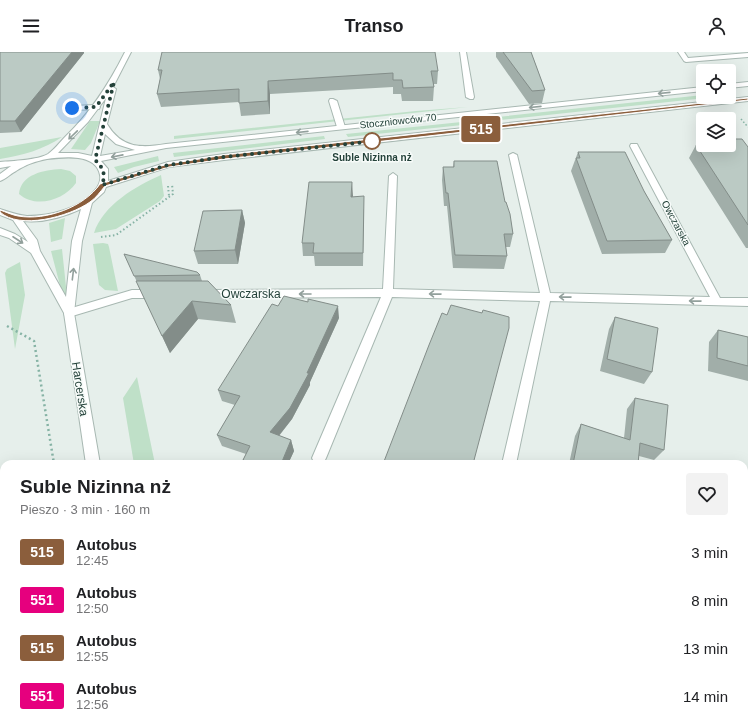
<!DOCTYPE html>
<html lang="pl">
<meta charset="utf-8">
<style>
body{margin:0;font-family:Arial,sans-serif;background:#f2f2f2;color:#202124;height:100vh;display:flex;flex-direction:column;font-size:15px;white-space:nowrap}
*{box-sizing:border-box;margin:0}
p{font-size:13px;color:#757577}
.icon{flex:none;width:22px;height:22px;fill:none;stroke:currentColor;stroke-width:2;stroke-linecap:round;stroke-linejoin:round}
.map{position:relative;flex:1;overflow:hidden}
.sheet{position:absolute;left:0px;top:408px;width:748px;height:268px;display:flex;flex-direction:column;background:#fff;border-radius:12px 12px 0 0;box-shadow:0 4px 16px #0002}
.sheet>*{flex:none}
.badge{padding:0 8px;border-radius:3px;font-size:14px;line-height:26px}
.fabs{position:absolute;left:696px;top:12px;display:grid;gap:8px}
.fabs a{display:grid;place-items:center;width:40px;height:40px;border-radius:4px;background:#fff;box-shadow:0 4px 16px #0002;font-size:20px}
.you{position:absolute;width:20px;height:20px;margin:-10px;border:3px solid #fff;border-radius:50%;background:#1a73e8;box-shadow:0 0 0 6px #1a73e833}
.map>.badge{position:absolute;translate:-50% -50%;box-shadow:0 0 0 2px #fff}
.round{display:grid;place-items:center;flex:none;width:42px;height:42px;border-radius:4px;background:#f2f2f2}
.headline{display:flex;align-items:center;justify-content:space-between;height:68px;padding:0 20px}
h1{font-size:19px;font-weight:800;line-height:30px}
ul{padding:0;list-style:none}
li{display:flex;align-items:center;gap:12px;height:48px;padding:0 20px}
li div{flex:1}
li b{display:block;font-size:15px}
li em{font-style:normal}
li .badge{min-width:44px;font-weight:700;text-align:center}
header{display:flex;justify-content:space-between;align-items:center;height:52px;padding:0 20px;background:#fff;font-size:18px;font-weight:800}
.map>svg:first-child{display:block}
.green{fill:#bfe0c8}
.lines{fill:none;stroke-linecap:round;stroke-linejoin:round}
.service-casing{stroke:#a8b8b2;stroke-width:2}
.minor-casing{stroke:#a8b8b2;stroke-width:2}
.tertiary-casing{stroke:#a8b8b2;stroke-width:2}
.path-far3{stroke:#86b3a5;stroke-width:1.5;stroke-dasharray:1.5 2;stroke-linecap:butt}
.path-far2{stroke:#86b3a5;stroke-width:2;stroke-dasharray:1.5 2.5;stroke-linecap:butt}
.path-far1{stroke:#86b3a5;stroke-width:2.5;stroke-dasharray:2 3;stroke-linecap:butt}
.path{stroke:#86b3a5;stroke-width:3;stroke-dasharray:2.5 4;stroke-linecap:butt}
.service{fill:#fff;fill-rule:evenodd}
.minor{fill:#fff;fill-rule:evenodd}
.tertiary{fill:#fff;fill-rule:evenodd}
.wall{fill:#a1aea9}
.shaded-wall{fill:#838d89}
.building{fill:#bbcac4;stroke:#838d89}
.oneway{stroke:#92a09c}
.line{fill:#8b5e3c;stroke:#fff}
.walk{stroke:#24423a;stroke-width:4;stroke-dasharray:0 7.2}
.stop-dot{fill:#fff;stroke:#8b5e3c;stroke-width:2}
.labels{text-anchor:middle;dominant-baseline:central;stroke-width:3;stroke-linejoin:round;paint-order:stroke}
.far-street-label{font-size:10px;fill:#24423a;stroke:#f7fbf9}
.far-stop-label{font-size:10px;font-weight:bold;fill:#24423a;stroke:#f7fbf9}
.street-label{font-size:12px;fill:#24423a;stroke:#f7fbf9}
</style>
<header><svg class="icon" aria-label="menu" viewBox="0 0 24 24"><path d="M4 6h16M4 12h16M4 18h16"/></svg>Transo<svg class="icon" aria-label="person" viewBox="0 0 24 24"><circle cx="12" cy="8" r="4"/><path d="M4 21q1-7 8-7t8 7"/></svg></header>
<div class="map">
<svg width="748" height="676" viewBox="0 0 748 676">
<rect width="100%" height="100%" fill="#e6efeb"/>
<path class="green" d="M703,43V45H715L491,69L488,66Z
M468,55L174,87V84L416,59Z
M90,69H100L91,91L85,98L71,97Z
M471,69L472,72L348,85L346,82Z
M324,84L325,87L174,105L173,101Z
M62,85C43,98 23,103 0,107V96Z
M158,104L159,109L134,115L118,121L114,115Z
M61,117L70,119L76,124V131C64,148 36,157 19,142C21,122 44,118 61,117Z
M161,123L164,144L160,149L116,177L94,181C103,153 136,134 161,123Z
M65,166L62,187L51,190L49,171Z
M103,191L108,192L109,195L118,239L105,238L99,233L93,192Z
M62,197L67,244L63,245L51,199Z
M20,210L25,243L15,297L5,221L7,217Z
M137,325L155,412H134L123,346Z"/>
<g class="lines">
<g class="service-casing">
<path id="service" d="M330,47H333L337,49L345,75L344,77H338L337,75L329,49Z
M96,53L100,55L99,57L72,58L68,56L72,54Z"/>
</g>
<g class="minor-casing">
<path id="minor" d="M460,0H466L474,45L473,47H470L466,45Z
M678,0H684L688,6L748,1V5L686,10L684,9Z
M631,92H637L638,94L720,246H748V254L550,249L516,412H502L540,249L392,245L326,406L324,410L319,412L314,410L312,406L381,245L203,246L199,245L198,242L199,239L203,238L383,237L389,124L393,121L397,124L393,237L540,241L509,103L513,101L517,103L550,241L710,245L630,94Z
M132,238H159L163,239L164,242L163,245L159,246H132L69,265L65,264L64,261L65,258Z
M744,537L748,538V554L744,553Z"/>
</g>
<g class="tertiary-casing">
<path id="tertiary" d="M125,0H131L113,35L116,37L107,72C122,97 142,96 166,92L703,35V39L166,96L101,109L108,117V129L168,110L224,102L748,45V49L224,108L169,115L106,135L104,140L92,151L82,189L74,261L100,412H86L64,261L31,201L9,186L0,183V176L15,182L28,190L13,168L0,163V157C9,160 17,163 27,164C49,164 82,157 96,137C99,133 101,127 100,123C96,101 63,105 47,107C36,109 25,113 16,119C10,122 6,127 0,129V122L11,114L0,116V110C12,109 38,108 48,102C54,98 60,90 65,85C91,60 109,32 125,0ZM106,46L92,104L78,101H58L88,70ZM105,82L116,92L135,98L100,104ZM81,157L72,189L66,245L40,199L37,188L23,169C42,171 64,165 81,157Z
M748,30V34L729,36V32Z
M143,672H161L162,676H144Z"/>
</g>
<path class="path-far3" d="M741,67L748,75"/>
<path class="path-far2" d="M168,134L169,144
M101,185L116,183L169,145L173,142L172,132"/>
<path class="path-far1" d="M7,274L34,289L54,412"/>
<path class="path" d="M100,672V676
M225,672L226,676
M451,672L452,676"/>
<use href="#service" class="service"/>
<use href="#minor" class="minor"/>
<use href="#tertiary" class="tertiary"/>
</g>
<path class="wall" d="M0,0L84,1L21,80L0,81Z
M496,0H531L545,38L542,51L529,52L496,5Z
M158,18L438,19L437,32H434V35L433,49H402L401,42H393V35L270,42V62L241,64L239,50L161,55L157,42L160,27Z
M703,87V93L748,95V196H746L689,106L696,93H700Z
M578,100L644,139L672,188L665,201L602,202L571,119Z
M454,109L505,150L513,182L510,195H506L507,204L504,217L453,216L447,154H444L442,128L443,115H453Z
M352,145L364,158L363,214H315L314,204H303L302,191Z
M242,158L245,171L238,212H198L194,199Z
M124,202L200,223L202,229L231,253L236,271L198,267L170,301Z
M615,265L652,320L644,332L600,319L609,277Z
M339,266L310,330V333L292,367L279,384L291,388L294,399L288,412H244L243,408L246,402L222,394L217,383L235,353L222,349L218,338Z
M718,278L748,285V329L708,319L709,290Z
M635,346L664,398L654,408L639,404L638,412H569L575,384L581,372L624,386L627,357Z
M530,672H709L708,676H529Z"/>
<path class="shaded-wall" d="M72,0H84V1L21,80L15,69Z
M268,29L270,42V62L268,49Z
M352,130L353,144L351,158V145Z
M242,158L245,171L238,212L235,198Z
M192,249L198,267L170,301L162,284Z
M338,254L339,266L310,330V333L292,367L273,391L270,380L307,321Z
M291,388L294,399L288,412H281Z"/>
<path class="building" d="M0,0H72L15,69H0Z
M162,0H435L438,19H431L434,35L403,36L402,28H393V21L268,29V49L239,51V37L157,42L162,18H158Z
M503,0H531L545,38L532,39Z
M729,87H742L748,95V173L696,93H729Z
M578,100H625L644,139L672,188L607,189L576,106H580Z
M454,109H497L505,150H506L510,162L513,182H504L507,204L455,203L448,141H446L443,115H454Z
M309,130H352L351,145L364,144L363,201H313L314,191H302Z
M242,158L235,198L194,199L203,159Z
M124,202L197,220L200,223L134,224Z
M136,229H208L231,253L192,249L162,284Z
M284,244L308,250V247L338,254L307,321H309L290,356L270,380L291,388L281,412H255L243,408L250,394L217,383L240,344L218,338L272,252L278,254Z
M451,253L482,261L483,258L509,265V276L473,412H383L429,293L442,261L447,263Z
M615,265L658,276L652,320L607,307Z
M718,278L748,285V314L717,306Z
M635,346L668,353L664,398L640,391L638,412H573L581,372L630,388Z
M324,672H402V674L407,676H326L323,675Z
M425,672H450L449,676H424Z
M536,672H709L708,676H535Z"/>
<defs><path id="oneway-shaft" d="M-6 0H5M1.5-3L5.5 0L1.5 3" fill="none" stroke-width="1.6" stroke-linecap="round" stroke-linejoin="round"/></defs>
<g class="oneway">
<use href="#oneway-shaft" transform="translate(664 41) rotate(174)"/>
<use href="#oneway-shaft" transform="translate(535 55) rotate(174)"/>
<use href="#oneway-shaft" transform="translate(302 80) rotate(174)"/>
<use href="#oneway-shaft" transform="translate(73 83) rotate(136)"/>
<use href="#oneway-shaft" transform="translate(117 104) rotate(169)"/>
<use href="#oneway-shaft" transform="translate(18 188) rotate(33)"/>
<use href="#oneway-shaft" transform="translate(73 222) rotate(-83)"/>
<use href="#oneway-shaft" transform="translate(305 242) rotate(180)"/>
<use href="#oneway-shaft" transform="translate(435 242) rotate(-179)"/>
<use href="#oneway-shaft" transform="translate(565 245) rotate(-179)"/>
<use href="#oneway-shaft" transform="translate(695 249) rotate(-179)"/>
</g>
<path class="line" d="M748,46V48L224,107L169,115L105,134C100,140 96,146 90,150C69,165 19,178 0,160V158C6,160 12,163 18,164C46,169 84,155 100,132L168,112L224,103Z"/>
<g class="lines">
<path class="walk" d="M72,56L96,55L114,30L95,108C103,115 106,122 102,133L168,113L224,105L376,89H372"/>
</g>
<circle class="stop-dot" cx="372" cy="89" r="8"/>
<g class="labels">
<g class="far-street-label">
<text transform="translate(398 69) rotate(-6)">Stoczniowców 70</text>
<text transform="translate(676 171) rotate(62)">Owczarska</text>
</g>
<g class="far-stop-label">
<text x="372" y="105">Suble Nizinna nż</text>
</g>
<g class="street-label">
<text x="251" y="242">Owczarska</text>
<text transform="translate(80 337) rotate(81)">Harcerska</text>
</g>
</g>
</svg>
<div class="fabs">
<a><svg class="icon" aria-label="locate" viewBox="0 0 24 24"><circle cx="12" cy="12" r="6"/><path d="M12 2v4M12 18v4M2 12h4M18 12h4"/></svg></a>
<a><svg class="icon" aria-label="layers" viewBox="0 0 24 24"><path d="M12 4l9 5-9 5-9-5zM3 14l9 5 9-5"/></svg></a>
</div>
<div class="you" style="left:72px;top:56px"></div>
<b class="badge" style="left:481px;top:77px;background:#8b5e3c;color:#fff">515</b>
<section class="sheet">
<div class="headline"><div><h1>Suble Nizinna nż</h1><p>Pieszo · 3 min · 160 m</p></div><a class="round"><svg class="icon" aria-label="heart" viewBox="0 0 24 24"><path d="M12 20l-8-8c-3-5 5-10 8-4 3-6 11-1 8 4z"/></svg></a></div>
<ul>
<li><span class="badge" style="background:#8b5e3c;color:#fff">515</span><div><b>Autobus</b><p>12:45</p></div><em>3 min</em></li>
<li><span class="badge" style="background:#e6007e;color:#fff">551</span><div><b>Autobus</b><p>12:50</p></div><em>8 min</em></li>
<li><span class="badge" style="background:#8b5e3c;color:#fff">515</span><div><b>Autobus</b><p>12:55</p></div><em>13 min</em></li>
<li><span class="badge" style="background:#e6007e;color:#fff">551</span><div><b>Autobus</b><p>12:56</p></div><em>14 min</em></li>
</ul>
</section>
</div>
